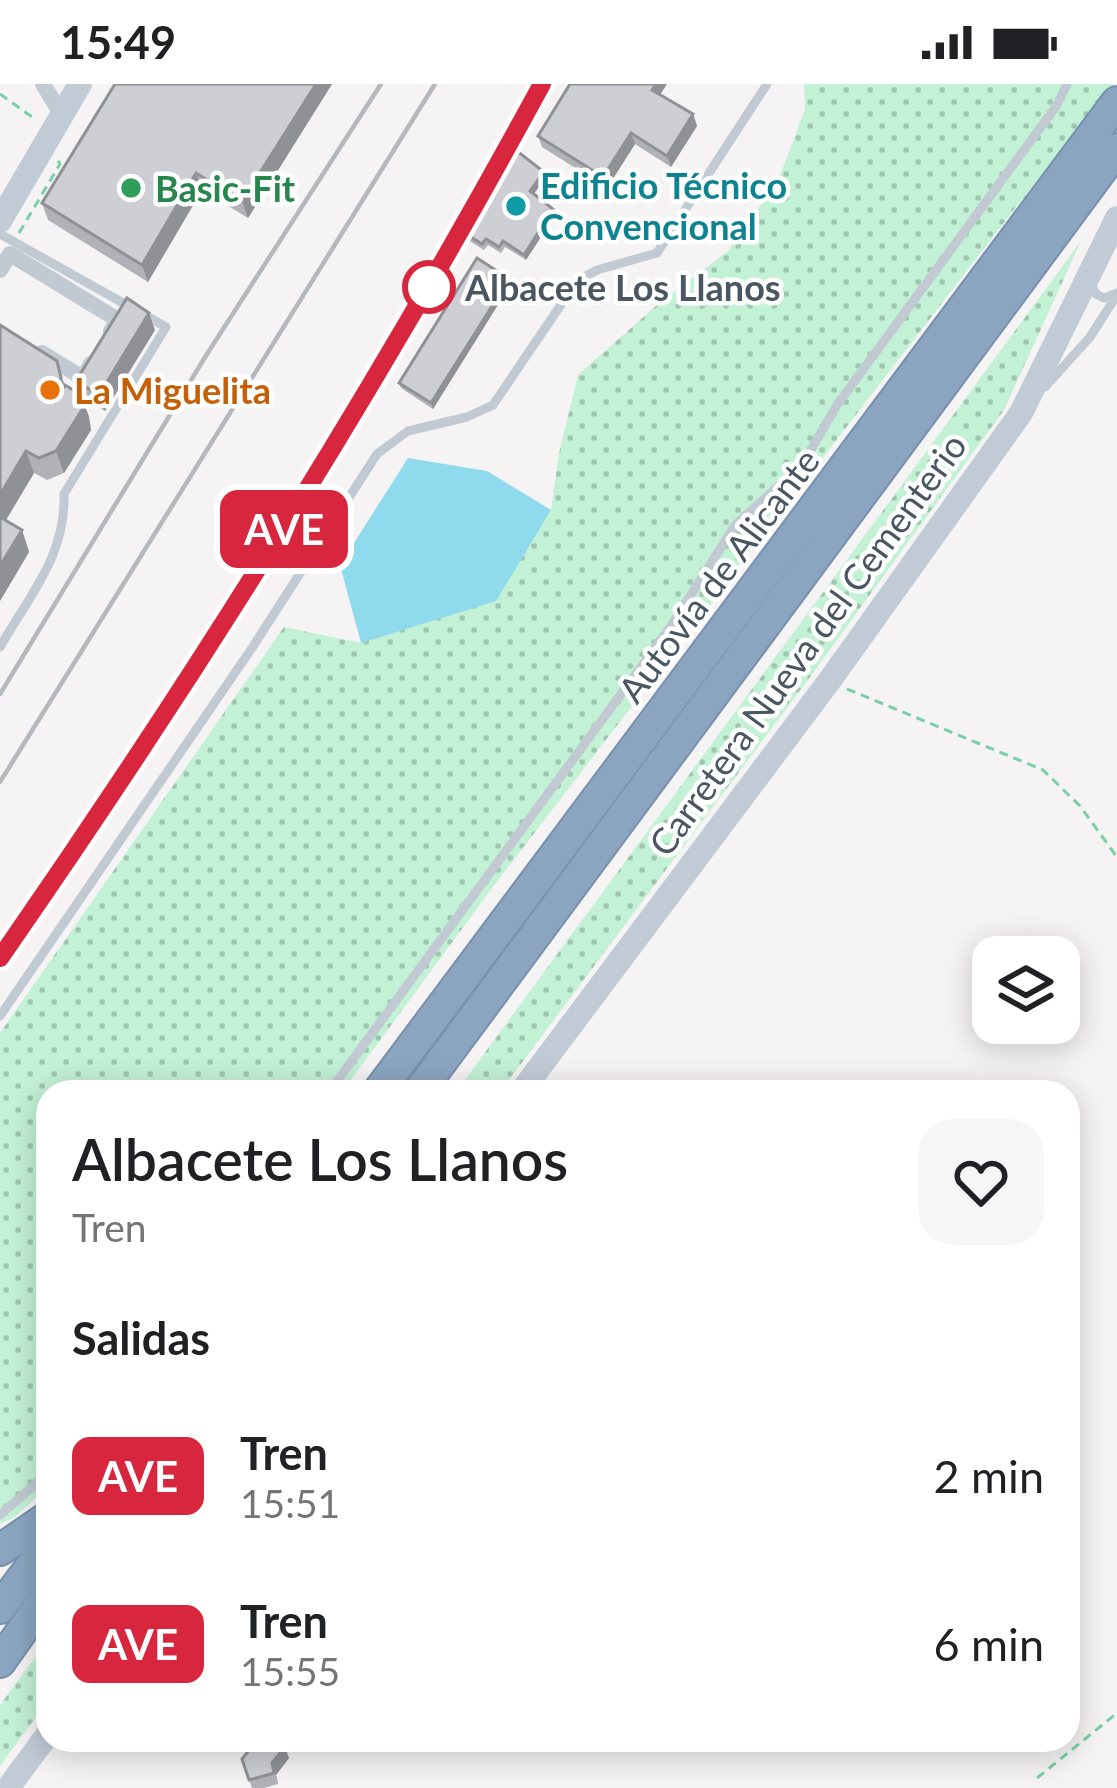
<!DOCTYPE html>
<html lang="es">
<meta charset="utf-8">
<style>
body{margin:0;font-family:Lato,sans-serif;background:#f6f6f6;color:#202124;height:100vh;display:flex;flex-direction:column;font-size:45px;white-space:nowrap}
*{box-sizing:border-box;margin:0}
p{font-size:39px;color:#757577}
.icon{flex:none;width:66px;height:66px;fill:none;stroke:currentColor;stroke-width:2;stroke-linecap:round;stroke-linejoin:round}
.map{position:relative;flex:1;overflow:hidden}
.drawer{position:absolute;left:36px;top:996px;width:1044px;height:672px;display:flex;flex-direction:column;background:#fff;border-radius:36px;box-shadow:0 6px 30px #0003}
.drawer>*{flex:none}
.badge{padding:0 24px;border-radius:18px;font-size:42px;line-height:78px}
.tools{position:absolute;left:972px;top:852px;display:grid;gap:24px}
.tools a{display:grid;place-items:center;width:108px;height:108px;border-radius:24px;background:#fff;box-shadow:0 6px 30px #0003;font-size:60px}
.map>.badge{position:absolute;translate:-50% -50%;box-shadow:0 0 0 6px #fff}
h2{padding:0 36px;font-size:45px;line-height:108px}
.round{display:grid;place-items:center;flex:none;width:126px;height:126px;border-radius:36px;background:#f6f6f6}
.head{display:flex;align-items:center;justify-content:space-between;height:204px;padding:0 36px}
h1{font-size:57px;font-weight:600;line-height:90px}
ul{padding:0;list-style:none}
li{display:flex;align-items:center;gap:36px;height:168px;padding:0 36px}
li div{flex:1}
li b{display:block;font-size:45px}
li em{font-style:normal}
li .badge{min-width:132px;font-weight:700;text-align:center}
.status{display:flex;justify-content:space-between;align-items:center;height:84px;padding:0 60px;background:#fff;direction:ltr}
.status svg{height:33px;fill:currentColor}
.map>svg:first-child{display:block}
.green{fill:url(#green-dots)}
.water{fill:#90daee}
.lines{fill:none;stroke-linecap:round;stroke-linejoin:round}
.highway-casing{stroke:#7690ad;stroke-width:34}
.path{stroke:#7ad0a6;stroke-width:3;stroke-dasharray:9 6;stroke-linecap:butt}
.lane{stroke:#c1cad2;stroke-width:9}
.street{stroke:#c1cad2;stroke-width:16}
.secondary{stroke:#c1cbd6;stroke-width:24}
.highway{stroke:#8ba5c1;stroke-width:30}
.rail{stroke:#b5b8bd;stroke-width:4.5}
.wall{fill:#b0b2b7}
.shaded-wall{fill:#909195}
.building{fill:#cdcfd5;stroke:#909195;stroke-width:3}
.line-casing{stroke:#fff;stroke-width:27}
.line{stroke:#d7263d;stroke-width:18}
.leisure-dot{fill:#2e9e5b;stroke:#fff;stroke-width:4.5}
.culture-dot{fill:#0f9aa8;stroke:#fff;stroke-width:4.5}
.stop-dot{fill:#fff;stroke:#d7263d;stroke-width:6}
.food-dot{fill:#e8710a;stroke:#fff;stroke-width:4.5}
.labels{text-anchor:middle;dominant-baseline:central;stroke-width:9;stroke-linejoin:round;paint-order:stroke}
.culture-label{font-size:36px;font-weight:bold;fill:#0d838f;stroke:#fff;text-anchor:start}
.leisure-label{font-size:36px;font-weight:bold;fill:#27864d;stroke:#fff;text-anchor:start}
.stop-label{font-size:36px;font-weight:bold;fill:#4a5661;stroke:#fff;text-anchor:start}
.food-label{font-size:36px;font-weight:bold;fill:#c56008;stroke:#fff;text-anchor:start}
.street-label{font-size:36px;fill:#4a5661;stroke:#fff}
</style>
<div class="status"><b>15:49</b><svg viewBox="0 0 49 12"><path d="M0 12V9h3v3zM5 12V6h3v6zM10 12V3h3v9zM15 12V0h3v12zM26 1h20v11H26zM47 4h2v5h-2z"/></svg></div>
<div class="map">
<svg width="1117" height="1704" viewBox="0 0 1117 1704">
<defs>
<pattern id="green-dots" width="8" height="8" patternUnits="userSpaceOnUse" patternTransform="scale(3)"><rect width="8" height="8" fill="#c3f1d5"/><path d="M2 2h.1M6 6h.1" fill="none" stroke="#a0c6b0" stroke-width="1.8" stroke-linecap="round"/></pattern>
</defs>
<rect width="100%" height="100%" fill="#f5f3f3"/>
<path class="green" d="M804,0H1114L924,254L1032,102L492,804L342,1008H48V1402L16,1432L0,1440V949L284,543L361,559L551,426L559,369L578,291L657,221L728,167L778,97L805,25Z
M1081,157L1004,326L813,589L500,1008H456Z
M48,1556V1617L0,1682V1621Z"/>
<path class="water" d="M408,374L487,387L551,426L496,517L361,559L340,481Z"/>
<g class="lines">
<g class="highway-casing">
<path id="highway" d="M378,1008L1117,18
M419,1008L1117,65
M0,1466L48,1433
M0,1524L48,1460
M0,1578L48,1510"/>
</g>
<path class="path" d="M0,10L35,35
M19,149L60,80L57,75
M847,605L1043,686L1080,722L1117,773
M1037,1694L1117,1629"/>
<path class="lane" d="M0,150L166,243L64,410C66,472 29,512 0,563
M1090,198L1096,210L1104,214L1117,209
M1045,303L1090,253L1117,211
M0,932L252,564L377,370L408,347L467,333L493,321L577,197L597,186L657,169L767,0
M329,1008L671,542L736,440L802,381L837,321L1057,21L1067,0
M0,1431L48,1389"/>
<path class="street" d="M43,0L62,31
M0,186L10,170L118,236L111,247
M42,269L83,294L91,280"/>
<path class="secondary" d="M0,137L80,0
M521,1008L830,596L1021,329L1117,134
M8,1704L48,1650"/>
<use href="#highway" class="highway"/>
<path class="rail" d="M0,610L207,270L381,0
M0,698L435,0
M0,875C195,592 379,303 542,0"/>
</g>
<path class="wall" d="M115,0H332L248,134L202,106L148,198L48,136L42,119Z
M660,11L693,30L697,42L671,83L635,60L607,104L542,63L538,52Z
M544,88L546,93L534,110L553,125L555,131L526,176L505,163L501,169L488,161L484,166L468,156L466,150Z
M511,200L433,325L401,304L399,299Z
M0,241L66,301L81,311L89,333L91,346L64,389L47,396L34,389L6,436L22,446L29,468L0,517Z
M155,246L105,327L82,313L76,297Z
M289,1674L276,1691L278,1700L264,1704H252L242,1675Z"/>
<path class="shaded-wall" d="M316,0H332L248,134L242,117Z
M656,0H667L656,17L652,6Z
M693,30L697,42L671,83L667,72Z
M631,49L635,60L607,104L603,93Z
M544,88L546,93L532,112L530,107Z
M196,89L202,106L148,198L142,181Z
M553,125L555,131L526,176L524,171Z
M509,195L511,200L433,325L431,319Z
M149,229L155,246L105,327L99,311Z
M57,277L69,316L57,336L49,314Z
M81,311L89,333L91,346L64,389L56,367Z
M26,367L34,389L0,446V411Z
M22,446L29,468L0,517V482Z
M285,1663L289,1674L276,1691L278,1700L272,1679Z"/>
<path class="building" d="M115,0H316L242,117L196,89L142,181L42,119Z
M570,0H656L652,6L693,30L667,72L631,49L603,93L538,52Z
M517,67L544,88L530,107L553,125L524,171L503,157L499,163L486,155L482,160L466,150Z
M477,174L509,195L431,319L399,299Z
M127,214L149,229L99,311L76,297Z
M0,241L57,277L61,294L49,314L55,318L65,301L81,311L83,324L56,367L39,374L26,367L0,411Z
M0,433L22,446L0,482Z
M257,1656H277L285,1663L272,1679L274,1689L249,1696L242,1675Z"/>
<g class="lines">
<g class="line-casing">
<path id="line" d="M0,874C196,592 378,302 542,0"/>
</g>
<use href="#line" class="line"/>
</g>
<circle class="leisure-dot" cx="131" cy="104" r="12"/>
<circle class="culture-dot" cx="516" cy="122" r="12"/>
<circle class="stop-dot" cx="429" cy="203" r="24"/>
<circle class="food-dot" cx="50" cy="306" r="12"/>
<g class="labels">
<g class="culture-label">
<text x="540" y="101">Edificio Técnico<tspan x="540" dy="41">Convencional</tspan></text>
</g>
<g class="leisure-label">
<text x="155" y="104">Basic-Fit</text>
</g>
<g class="stop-label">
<text x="465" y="203">Albacete Los Llanos</text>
</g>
<g class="food-label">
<text x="74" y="306">La Miguelita</text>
</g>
<g class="street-label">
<text transform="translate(718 491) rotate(-53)">Autovía de Alicante</text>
<text transform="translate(807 560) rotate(-54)">Carretera Nueva del Cementerio</text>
</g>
</g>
</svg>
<div class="tools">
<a><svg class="icon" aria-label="layers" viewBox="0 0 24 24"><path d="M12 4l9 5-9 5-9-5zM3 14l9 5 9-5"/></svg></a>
</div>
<b class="badge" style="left:284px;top:445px;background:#d7263d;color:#fff">AVE</b>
<section class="drawer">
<div class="head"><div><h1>Albacete Los Llanos</h1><p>Tren</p></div><a class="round"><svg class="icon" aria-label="heart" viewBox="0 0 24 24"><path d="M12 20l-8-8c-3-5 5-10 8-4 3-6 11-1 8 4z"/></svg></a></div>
<h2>Salidas</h2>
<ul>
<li><span class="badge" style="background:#d7263d;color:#fff">AVE</span><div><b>Tren</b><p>15:51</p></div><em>2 min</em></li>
<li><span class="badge" style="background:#d7263d;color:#fff">AVE</span><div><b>Tren</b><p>15:55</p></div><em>6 min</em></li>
</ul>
</section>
</div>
